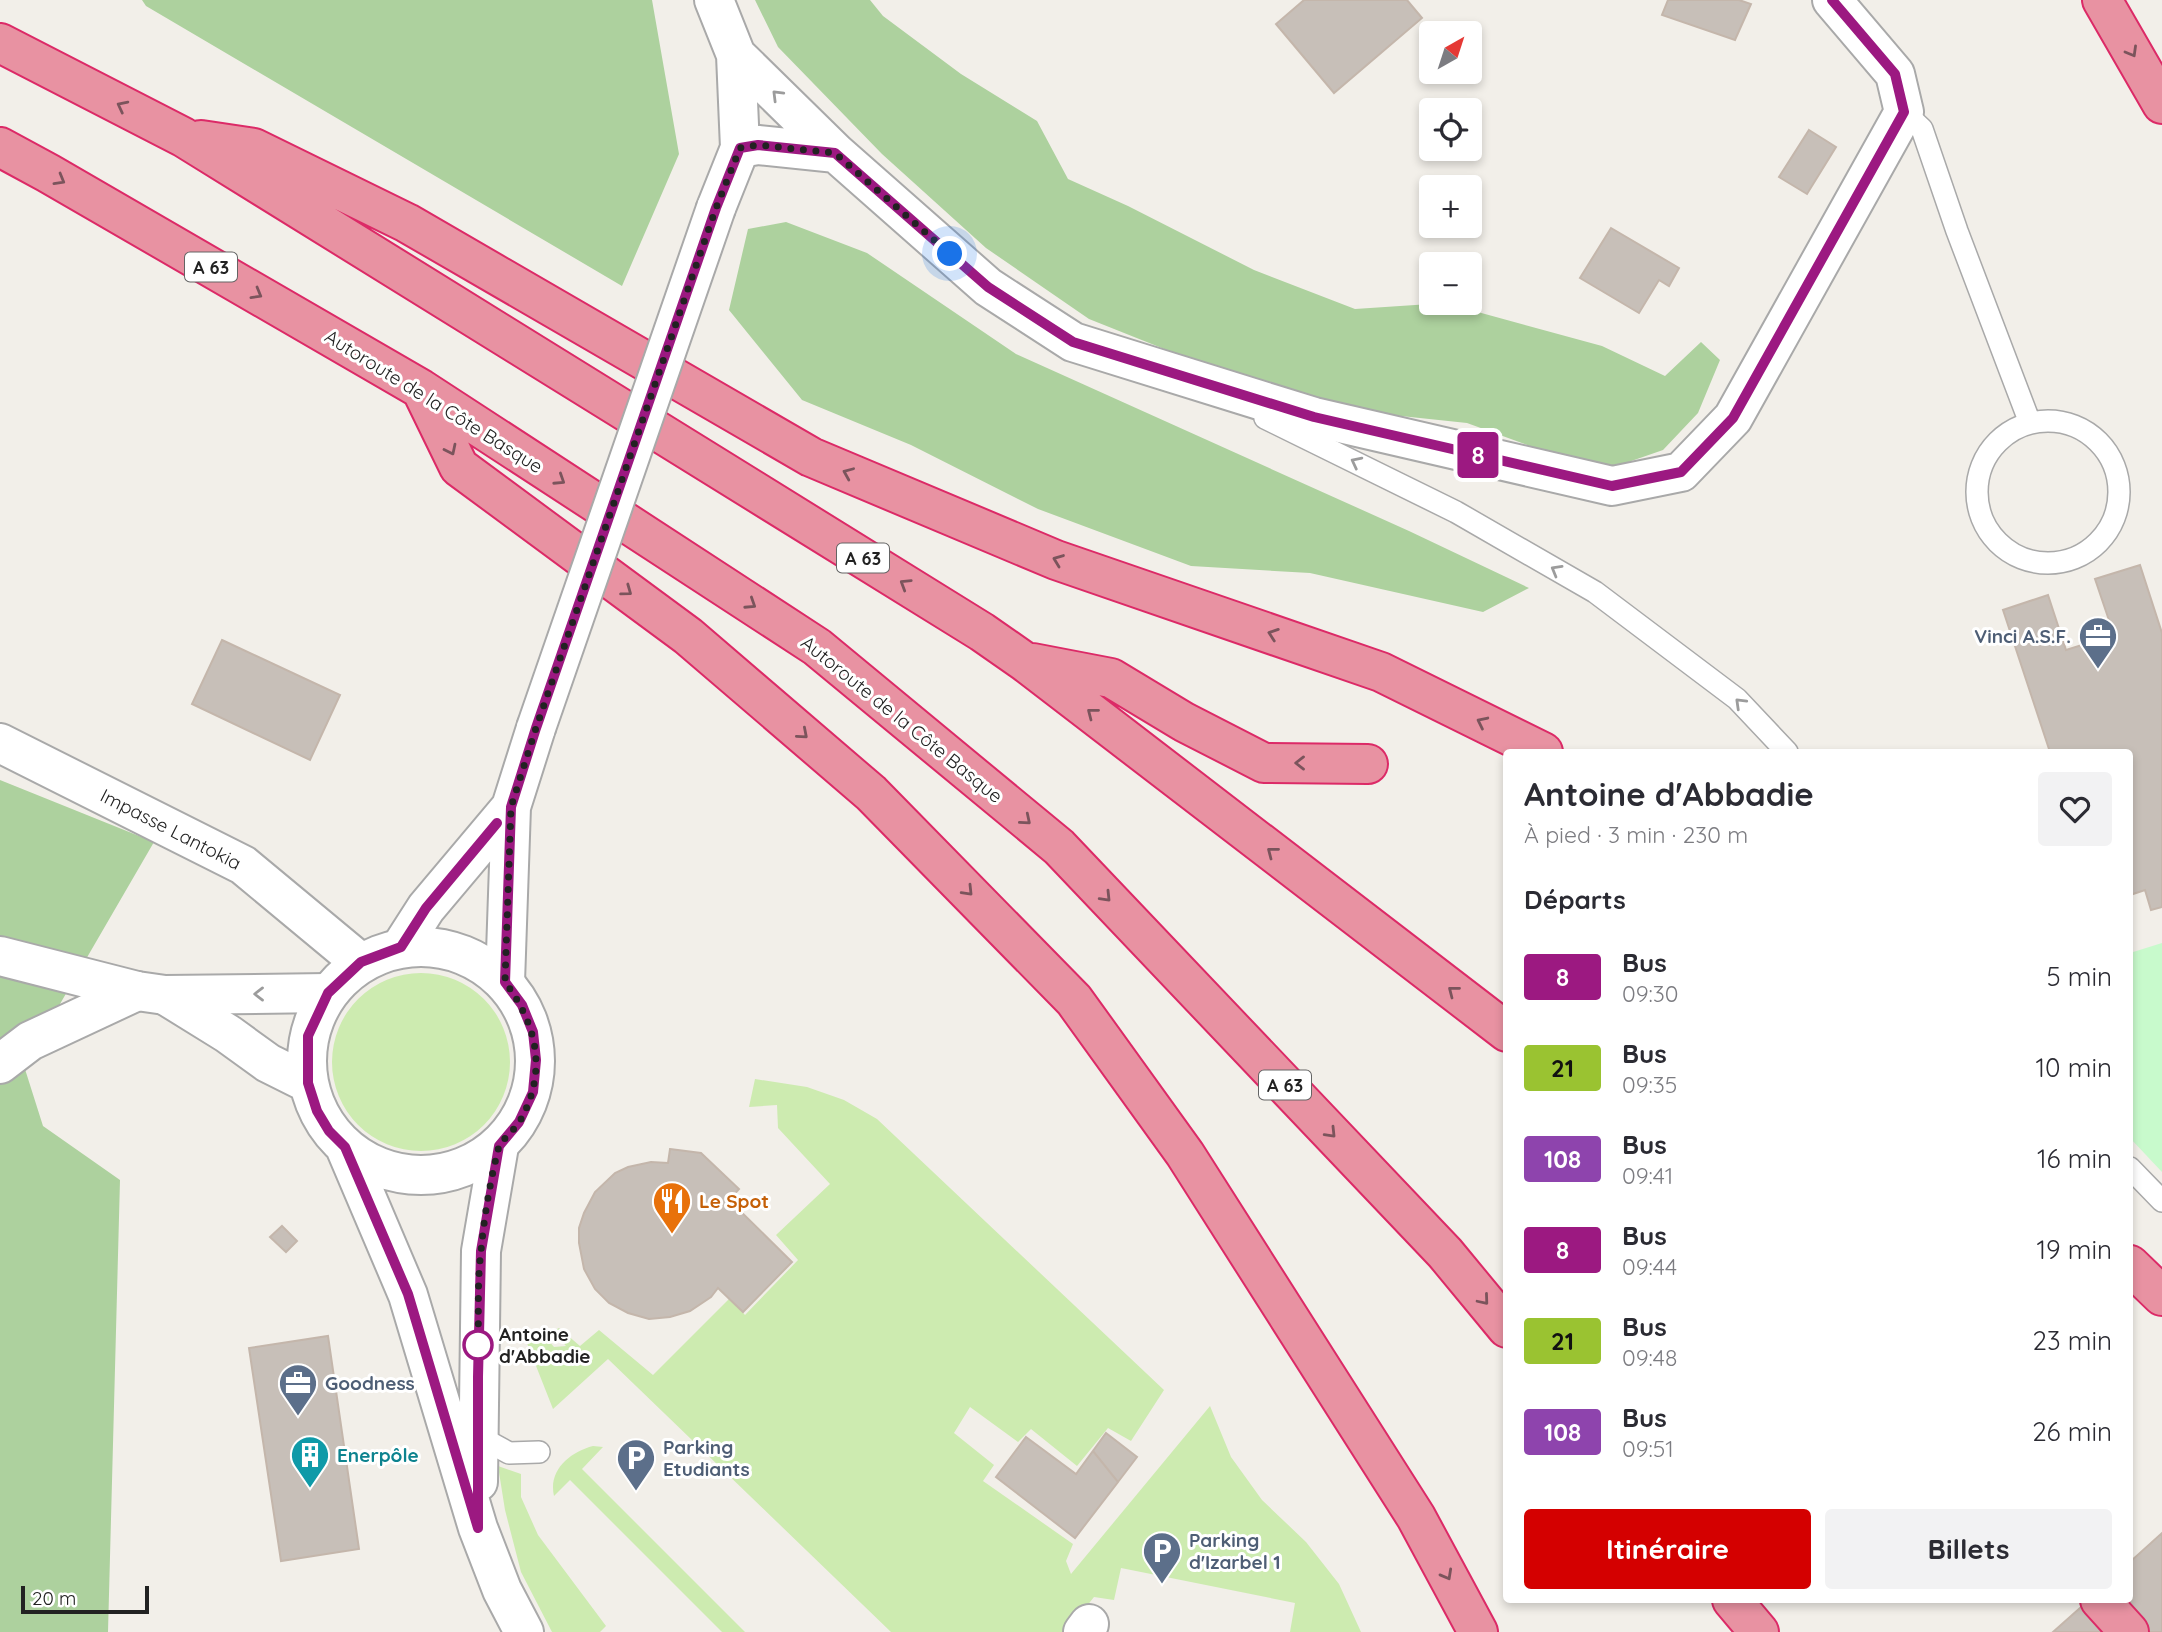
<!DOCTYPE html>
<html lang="fr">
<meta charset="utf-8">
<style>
body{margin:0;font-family:Quicksand,sans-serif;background:#f2f2f3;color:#2b2b33;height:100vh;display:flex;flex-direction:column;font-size:26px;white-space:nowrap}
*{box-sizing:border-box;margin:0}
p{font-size:23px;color:#7c7c81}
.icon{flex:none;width:38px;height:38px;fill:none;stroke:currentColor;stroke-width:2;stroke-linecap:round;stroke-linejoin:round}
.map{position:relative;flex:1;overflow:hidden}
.details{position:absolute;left:1503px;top:749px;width:630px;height:854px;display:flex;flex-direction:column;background:#fff;border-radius:7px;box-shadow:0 4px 10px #0003}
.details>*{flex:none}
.badge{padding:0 14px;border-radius:5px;font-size:24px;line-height:46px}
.needle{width:46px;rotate:39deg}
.buttons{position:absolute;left:1419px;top:21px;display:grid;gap:14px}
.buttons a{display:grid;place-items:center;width:63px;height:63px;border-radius:7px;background:#fff;box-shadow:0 4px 10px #0003;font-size:35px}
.scale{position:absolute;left:21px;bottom:18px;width:128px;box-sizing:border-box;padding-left:7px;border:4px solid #222;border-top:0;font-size:19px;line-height:24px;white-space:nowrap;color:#222;-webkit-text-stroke:5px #fff;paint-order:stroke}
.you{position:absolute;width:35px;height:35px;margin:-18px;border:5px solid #fff;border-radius:50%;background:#1a73e8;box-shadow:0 0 0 10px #1a73e833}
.map>.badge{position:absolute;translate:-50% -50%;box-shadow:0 0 0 4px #fff}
h2{padding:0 21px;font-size:26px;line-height:63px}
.round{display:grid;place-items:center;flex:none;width:74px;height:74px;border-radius:7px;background:#f2f2f3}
.headline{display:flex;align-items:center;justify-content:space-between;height:119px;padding:0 21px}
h1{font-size:33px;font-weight:700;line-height:52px}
.cta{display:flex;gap:14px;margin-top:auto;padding:14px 21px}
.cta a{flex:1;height:80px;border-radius:7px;background:#d40000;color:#fff;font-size:28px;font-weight:700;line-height:80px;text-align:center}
.cta a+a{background:#f2f2f3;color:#2b2b33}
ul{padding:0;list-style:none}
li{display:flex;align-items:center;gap:21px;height:91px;padding:0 21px}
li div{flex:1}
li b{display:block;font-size:26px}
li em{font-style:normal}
li .badge{min-width:77px;font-weight:700;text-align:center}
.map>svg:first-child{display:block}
.grass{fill:#cdebb0}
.forest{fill:#add19e}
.park{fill:#c8facc}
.building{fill:#c7bfb8;stroke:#c4b6ab;stroke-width:2}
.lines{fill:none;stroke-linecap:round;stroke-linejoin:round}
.service-casing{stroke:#a9a9a9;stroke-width:24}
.minor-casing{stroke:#a9a9a9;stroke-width:42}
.tertiary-casing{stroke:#a9a9a9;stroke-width:42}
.motorway-casing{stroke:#dc2a67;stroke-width:42}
.service{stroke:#fff;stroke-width:21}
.minor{stroke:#fff;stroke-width:38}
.tertiary{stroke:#fff;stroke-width:38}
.motorway{stroke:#e892a2;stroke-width:38}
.tertiary-bridge-casing{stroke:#a9a9a9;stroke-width:42;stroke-linecap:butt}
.tertiary-bridge{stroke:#fff;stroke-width:38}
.oneway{stroke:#7b545c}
.oneway2{stroke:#9c9c9c}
.line-casing{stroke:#fff;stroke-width:16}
.line{stroke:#9c1981;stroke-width:10}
.walk{stroke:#222;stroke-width:7;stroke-dasharray:0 12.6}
.stop-dot{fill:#fff;stroke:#9c1981;stroke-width:3.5}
.labels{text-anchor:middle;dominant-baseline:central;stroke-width:6;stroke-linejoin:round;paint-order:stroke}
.shield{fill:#fff;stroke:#646464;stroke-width:2}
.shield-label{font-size:18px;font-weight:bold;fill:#222}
.street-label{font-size:19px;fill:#222;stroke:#fff}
.service-label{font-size:19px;font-weight:bold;fill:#4e5e75;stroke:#fff;text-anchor:start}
.food-label{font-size:19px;font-weight:bold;fill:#c56008;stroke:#fff;text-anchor:start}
.stop-label{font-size:19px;font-weight:bold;fill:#222;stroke:#fff;text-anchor:start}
.culture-label{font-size:19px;font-weight:bold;fill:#0d838f;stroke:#fff;text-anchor:start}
</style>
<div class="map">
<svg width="2162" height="1632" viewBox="0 0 2162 1632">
<rect width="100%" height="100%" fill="#f2efe9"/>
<path class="grass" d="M332 1062a89 89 0 1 1 178 0a89 89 0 1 1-178 0Z
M755,1079L807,1087L844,1100L877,1119L1164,1390L1131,1441L1108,1428L1077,1466L1031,1429L1018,1442L970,1407L954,1433L994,1465L983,1481L1073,1544L1066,1561L1071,1574L1210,1406L1231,1457L1262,1500L1306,1542L1339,1584L1361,1632H1290L1295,1603L1121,1568L1114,1600L1094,1597L1066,1632H891L608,1359L553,1409L525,1338L533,1337L539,1343L548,1340L554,1347L566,1346L553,1331L559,1328L580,1346L599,1330L653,1375L730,1298L745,1315L798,1260L776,1235L830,1184L778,1128L777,1105L749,1107Z
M593,1446L603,1447L582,1469L745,1632H722L570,1480L554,1496C548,1470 570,1452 593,1446Z
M498,1466L521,1474V1497L538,1535L606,1626L600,1632H552L521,1572L505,1510Z"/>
<path class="forest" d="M142,0H652L679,154L622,286L146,6Z
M755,0H870L883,16L961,74L1037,121L1068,179L1128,206L1254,270L1355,309L1445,303L1602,346L1665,376L1701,342L1720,360L1698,413L1663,450L1614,467L1538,449L1467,423L1382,414L1217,370L1089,319L986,248L882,154L778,47Z
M786,222L867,253L1016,354L1409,531L1529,588L1483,612L1310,573L1191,566L1038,509L911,445L802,400L729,310L748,229Z
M0,780L154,842L24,1066L43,1126L120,1180L108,1632H0Z"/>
<path class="park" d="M2162,943V1172L2130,1138V953Z"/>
<path class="building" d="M1304,0H1407L1422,18L1334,93L1276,24Z
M1668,0H1739L1751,4L1735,40L1662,15Z
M1809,130L1836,147L1807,194L1779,177Z
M1611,228L1679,268L1669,286L1659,280L1639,313L1580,278Z
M2140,565L2162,633V907L2151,910L2145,890L2130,895V752H2050L2003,610L2048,595L2066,650L2114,635L2095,579Z
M222,640L340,695L310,760L192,704Z
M670,1149L701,1153L739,1189L729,1200L792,1262L743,1312L718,1288L711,1297L690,1311L670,1317L649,1319L628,1313L609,1303L595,1289L584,1269L579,1243V1228L584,1213L595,1192L615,1173L628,1167L651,1162L668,1163Z
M282,1226L297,1241L286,1252L270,1237Z
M328,1336L359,1549L281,1561L249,1348Z
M1106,1433L1137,1457L1118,1482L1093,1451Z
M1026,1437L1076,1474L1093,1451L1118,1482L1075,1538L996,1477Z
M2162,1533V1632H2053L2089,1600H2130V1562Z"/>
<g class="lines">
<g class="service-casing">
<path id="service" d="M1904,112L1922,129L1957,231L2030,423
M1265,418L1456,512L1595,592L1737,699L1787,752
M1977 492a71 71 0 1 1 142 0a71 71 0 1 1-142 0Z
M2130,1168L2162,1201
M478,1436L509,1453L539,1452"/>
</g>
<g class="minor-casing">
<path id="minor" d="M0,743L243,865L361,963
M307 1061a114 114 0 1 1 228 0a114 114 0 1 1-228 0Z
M165,995L228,1034L268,1063L308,1083
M0,1064L30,1041L137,991
M345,1147L408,1295L478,1528L502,1590L524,1632
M478,1482L481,1251L499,1146
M1083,1632L1089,1624"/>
</g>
<g class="tertiary-casing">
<path id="tertiary" d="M714,0L736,55L740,148L716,208
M736,55L836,153
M740,148L758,145L836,153L988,287L1073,342L1314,417L1612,486L1681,472L1733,418L1904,112L1895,74L1832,0
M401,947L426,908L511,807
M0,956L137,991L165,995L328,993
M505,982L511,807L536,728"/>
</g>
<g class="motorway-casing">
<path id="motorway" d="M2102,0L2162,104
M0,43L183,137L982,632L1025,662L1507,1032
M201,140L254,148L407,223L811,457L1056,560L1381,672L1543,752
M0,147L48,173L421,389L817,647L1059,847L1445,1253L1507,1328
M421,389L459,467L688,636L871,793L1074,1000L1185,1154L1416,1517L1478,1632
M1033,663L1111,678L1184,722L1264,763L1368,764
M2130,1265L2162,1296
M1732,1600L1759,1632
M2100,1600L2129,1632"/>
</g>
<use href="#service" class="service"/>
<use href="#minor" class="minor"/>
<use href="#tertiary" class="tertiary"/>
<use href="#motorway" class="motorway"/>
<g class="tertiary-bridge-casing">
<path id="tertiary-bridge" d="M536,728L716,208"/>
</g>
<use href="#tertiary-bridge" class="tertiary-bridge"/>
</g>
<defs><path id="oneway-chevron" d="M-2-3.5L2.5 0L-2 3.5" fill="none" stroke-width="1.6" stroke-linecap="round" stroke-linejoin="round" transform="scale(1.75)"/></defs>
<g class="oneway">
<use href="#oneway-chevron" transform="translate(2132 52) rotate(60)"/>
<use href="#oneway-chevron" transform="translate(122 106) rotate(-153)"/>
<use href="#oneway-chevron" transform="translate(60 180) rotate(30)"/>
<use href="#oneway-chevron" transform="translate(257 294) rotate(30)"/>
<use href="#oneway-chevron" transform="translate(451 450) rotate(64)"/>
<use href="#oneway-chevron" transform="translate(848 473) rotate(-157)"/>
<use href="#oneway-chevron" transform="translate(560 480) rotate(33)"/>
<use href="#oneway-chevron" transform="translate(1058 560) rotate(-159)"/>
<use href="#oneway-chevron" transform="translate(905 584) rotate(-148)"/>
<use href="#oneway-chevron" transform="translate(627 591) rotate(36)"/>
<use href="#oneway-chevron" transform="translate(751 604) rotate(33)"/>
<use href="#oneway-chevron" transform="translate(1273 634) rotate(-161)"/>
<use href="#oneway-chevron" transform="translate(1092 713) rotate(-142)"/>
<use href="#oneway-chevron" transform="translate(1482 722) rotate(-154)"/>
<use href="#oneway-chevron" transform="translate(803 734) rotate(41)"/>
<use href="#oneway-chevron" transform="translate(1300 763) rotate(-180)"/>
<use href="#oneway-chevron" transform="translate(1026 820) rotate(40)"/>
<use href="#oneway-chevron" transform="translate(1272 852) rotate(-142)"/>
<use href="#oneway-chevron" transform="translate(968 891) rotate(46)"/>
<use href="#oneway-chevron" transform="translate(1106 897) rotate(46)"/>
<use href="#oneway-chevron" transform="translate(1453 991) rotate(-142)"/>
<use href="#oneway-chevron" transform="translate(1331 1133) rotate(46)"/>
<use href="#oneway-chevron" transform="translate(1484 1300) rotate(50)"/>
<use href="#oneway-chevron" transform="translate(1447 1575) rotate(61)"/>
</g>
<g class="oneway2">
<use href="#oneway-chevron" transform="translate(777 95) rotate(-135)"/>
<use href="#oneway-chevron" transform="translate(1356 462) rotate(-153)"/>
<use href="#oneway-chevron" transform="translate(1556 570) rotate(-150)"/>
<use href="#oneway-chevron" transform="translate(1740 703) rotate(-136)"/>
<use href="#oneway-chevron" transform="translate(259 994) rotate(180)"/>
</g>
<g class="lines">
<g class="line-casing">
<path id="line" d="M497,823L426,908L401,947L361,962L328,993L308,1036V1083L317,1111L329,1131L345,1147L408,1294L478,1528V1377L481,1251L499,1146L519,1122L533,1092L536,1060L533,1032L522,1005L505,982L511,807L536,728L716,208L740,148L758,145L835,153L988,287L1073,342L1314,417L1612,486L1681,472L1733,418L1904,112L1895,74L1832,0"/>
</g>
<use href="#line" class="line"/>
<path class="walk" d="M478,1345V1347C479,1315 477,1282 481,1251C484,1218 490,1182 498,1150C501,1139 514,1131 520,1121C548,1071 537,1025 505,982L511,807L536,728L716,208L740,148L758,145L835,153L950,254"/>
</g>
<defs>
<g id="office-pin" transform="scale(2.0125)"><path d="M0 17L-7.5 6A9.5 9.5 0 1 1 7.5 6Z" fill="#5c6f8a" stroke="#fff"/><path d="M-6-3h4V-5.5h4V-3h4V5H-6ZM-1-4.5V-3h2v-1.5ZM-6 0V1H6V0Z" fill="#fff"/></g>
<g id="restaurant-pin" transform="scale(2.0125)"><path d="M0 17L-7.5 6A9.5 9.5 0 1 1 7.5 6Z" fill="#e8710a" stroke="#fff"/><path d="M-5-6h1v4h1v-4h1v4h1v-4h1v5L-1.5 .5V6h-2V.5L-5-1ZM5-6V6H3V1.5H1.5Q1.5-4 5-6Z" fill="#fff"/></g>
<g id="building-pin" transform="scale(2.0125)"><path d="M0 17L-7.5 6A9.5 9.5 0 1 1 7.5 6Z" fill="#0f9aa8" stroke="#fff"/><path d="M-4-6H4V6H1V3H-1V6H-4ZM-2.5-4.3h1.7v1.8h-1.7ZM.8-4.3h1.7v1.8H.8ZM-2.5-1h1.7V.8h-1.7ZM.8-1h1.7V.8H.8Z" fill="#fff"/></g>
<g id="parking-pin" transform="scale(2.0125)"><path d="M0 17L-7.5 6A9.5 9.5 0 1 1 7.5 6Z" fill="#5c6f8a" stroke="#fff"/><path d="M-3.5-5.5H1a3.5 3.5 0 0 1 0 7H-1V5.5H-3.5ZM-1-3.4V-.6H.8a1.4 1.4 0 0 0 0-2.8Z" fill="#fff"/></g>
</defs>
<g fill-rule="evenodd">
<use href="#office-pin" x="2098" y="636"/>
<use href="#restaurant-pin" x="672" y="1201"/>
<use href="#office-pin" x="298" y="1383"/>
<use href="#building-pin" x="310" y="1455"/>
<use href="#parking-pin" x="636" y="1458"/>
<use href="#parking-pin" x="1162" y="1551"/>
</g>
<circle class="stop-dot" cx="478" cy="1345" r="14"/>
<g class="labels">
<g class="shield">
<rect x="185" y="252.5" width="52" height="29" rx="5"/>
<rect x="837" y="543.5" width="52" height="29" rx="5"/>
<rect x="1259" y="1070.5" width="52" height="29" rx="5"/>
</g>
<g class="shield-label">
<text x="211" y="267">A 63</text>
<text x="863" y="558">A 63</text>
<text x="1285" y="1085">A 63</text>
</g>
<g class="street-label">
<text transform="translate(434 401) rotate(32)">Autoroute de la Côte Basque</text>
<text transform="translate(902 719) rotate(39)">Autoroute de la Côte Basque</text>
<text transform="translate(171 829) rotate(27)">Impasse Lantokia</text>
</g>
<g class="service-label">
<text x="2071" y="636" text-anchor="end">Vinci A.S.F.</text>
<text x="325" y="1383">Goodness</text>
<text x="663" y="1447">Parking<tspan x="663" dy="22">Etudiants</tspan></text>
<text x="1189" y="1540">Parking<tspan x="1189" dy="22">d'Izarbel 1</tspan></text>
</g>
<g class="food-label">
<text x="699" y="1201">Le Spot</text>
</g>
<g class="stop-label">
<text x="499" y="1334">Antoine<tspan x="499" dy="22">d'Abbadie</tspan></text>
</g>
<g class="culture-label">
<text x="337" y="1455">Enerpôle</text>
</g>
</g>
</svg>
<div class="buttons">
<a><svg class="needle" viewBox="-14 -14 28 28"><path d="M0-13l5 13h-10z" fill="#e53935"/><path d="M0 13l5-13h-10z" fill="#7c7c81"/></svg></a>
<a><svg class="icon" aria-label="locate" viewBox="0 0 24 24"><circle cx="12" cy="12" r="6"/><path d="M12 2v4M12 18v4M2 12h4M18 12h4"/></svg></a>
<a>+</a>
<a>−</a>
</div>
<div class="scale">20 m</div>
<div class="you" style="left:950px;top:254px"></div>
<b class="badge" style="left:1478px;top:455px;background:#9c1981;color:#fff">8</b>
<section class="details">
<div class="headline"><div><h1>Antoine d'Abbadie</h1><p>À pied · 3 min · 230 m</p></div><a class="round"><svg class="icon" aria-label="heart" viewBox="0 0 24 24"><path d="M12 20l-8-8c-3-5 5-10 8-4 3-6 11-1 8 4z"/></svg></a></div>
<h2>Départs</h2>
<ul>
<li><span class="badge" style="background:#9c1981;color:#fff">8</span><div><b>Bus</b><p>09:30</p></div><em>5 min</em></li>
<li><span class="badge" style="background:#9ac331;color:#111">21</span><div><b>Bus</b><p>09:35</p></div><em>10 min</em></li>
<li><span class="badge" style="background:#8e44ad;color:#fff">108</span><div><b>Bus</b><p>09:41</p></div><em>16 min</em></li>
<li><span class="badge" style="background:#9c1981;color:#fff">8</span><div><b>Bus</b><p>09:44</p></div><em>19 min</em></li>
<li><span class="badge" style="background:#9ac331;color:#111">21</span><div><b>Bus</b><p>09:48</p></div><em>23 min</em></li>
<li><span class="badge" style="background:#8e44ad;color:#fff">108</span><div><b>Bus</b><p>09:51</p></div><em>26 min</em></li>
</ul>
<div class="cta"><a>Itinéraire</a><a>Billets</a></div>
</section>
</div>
